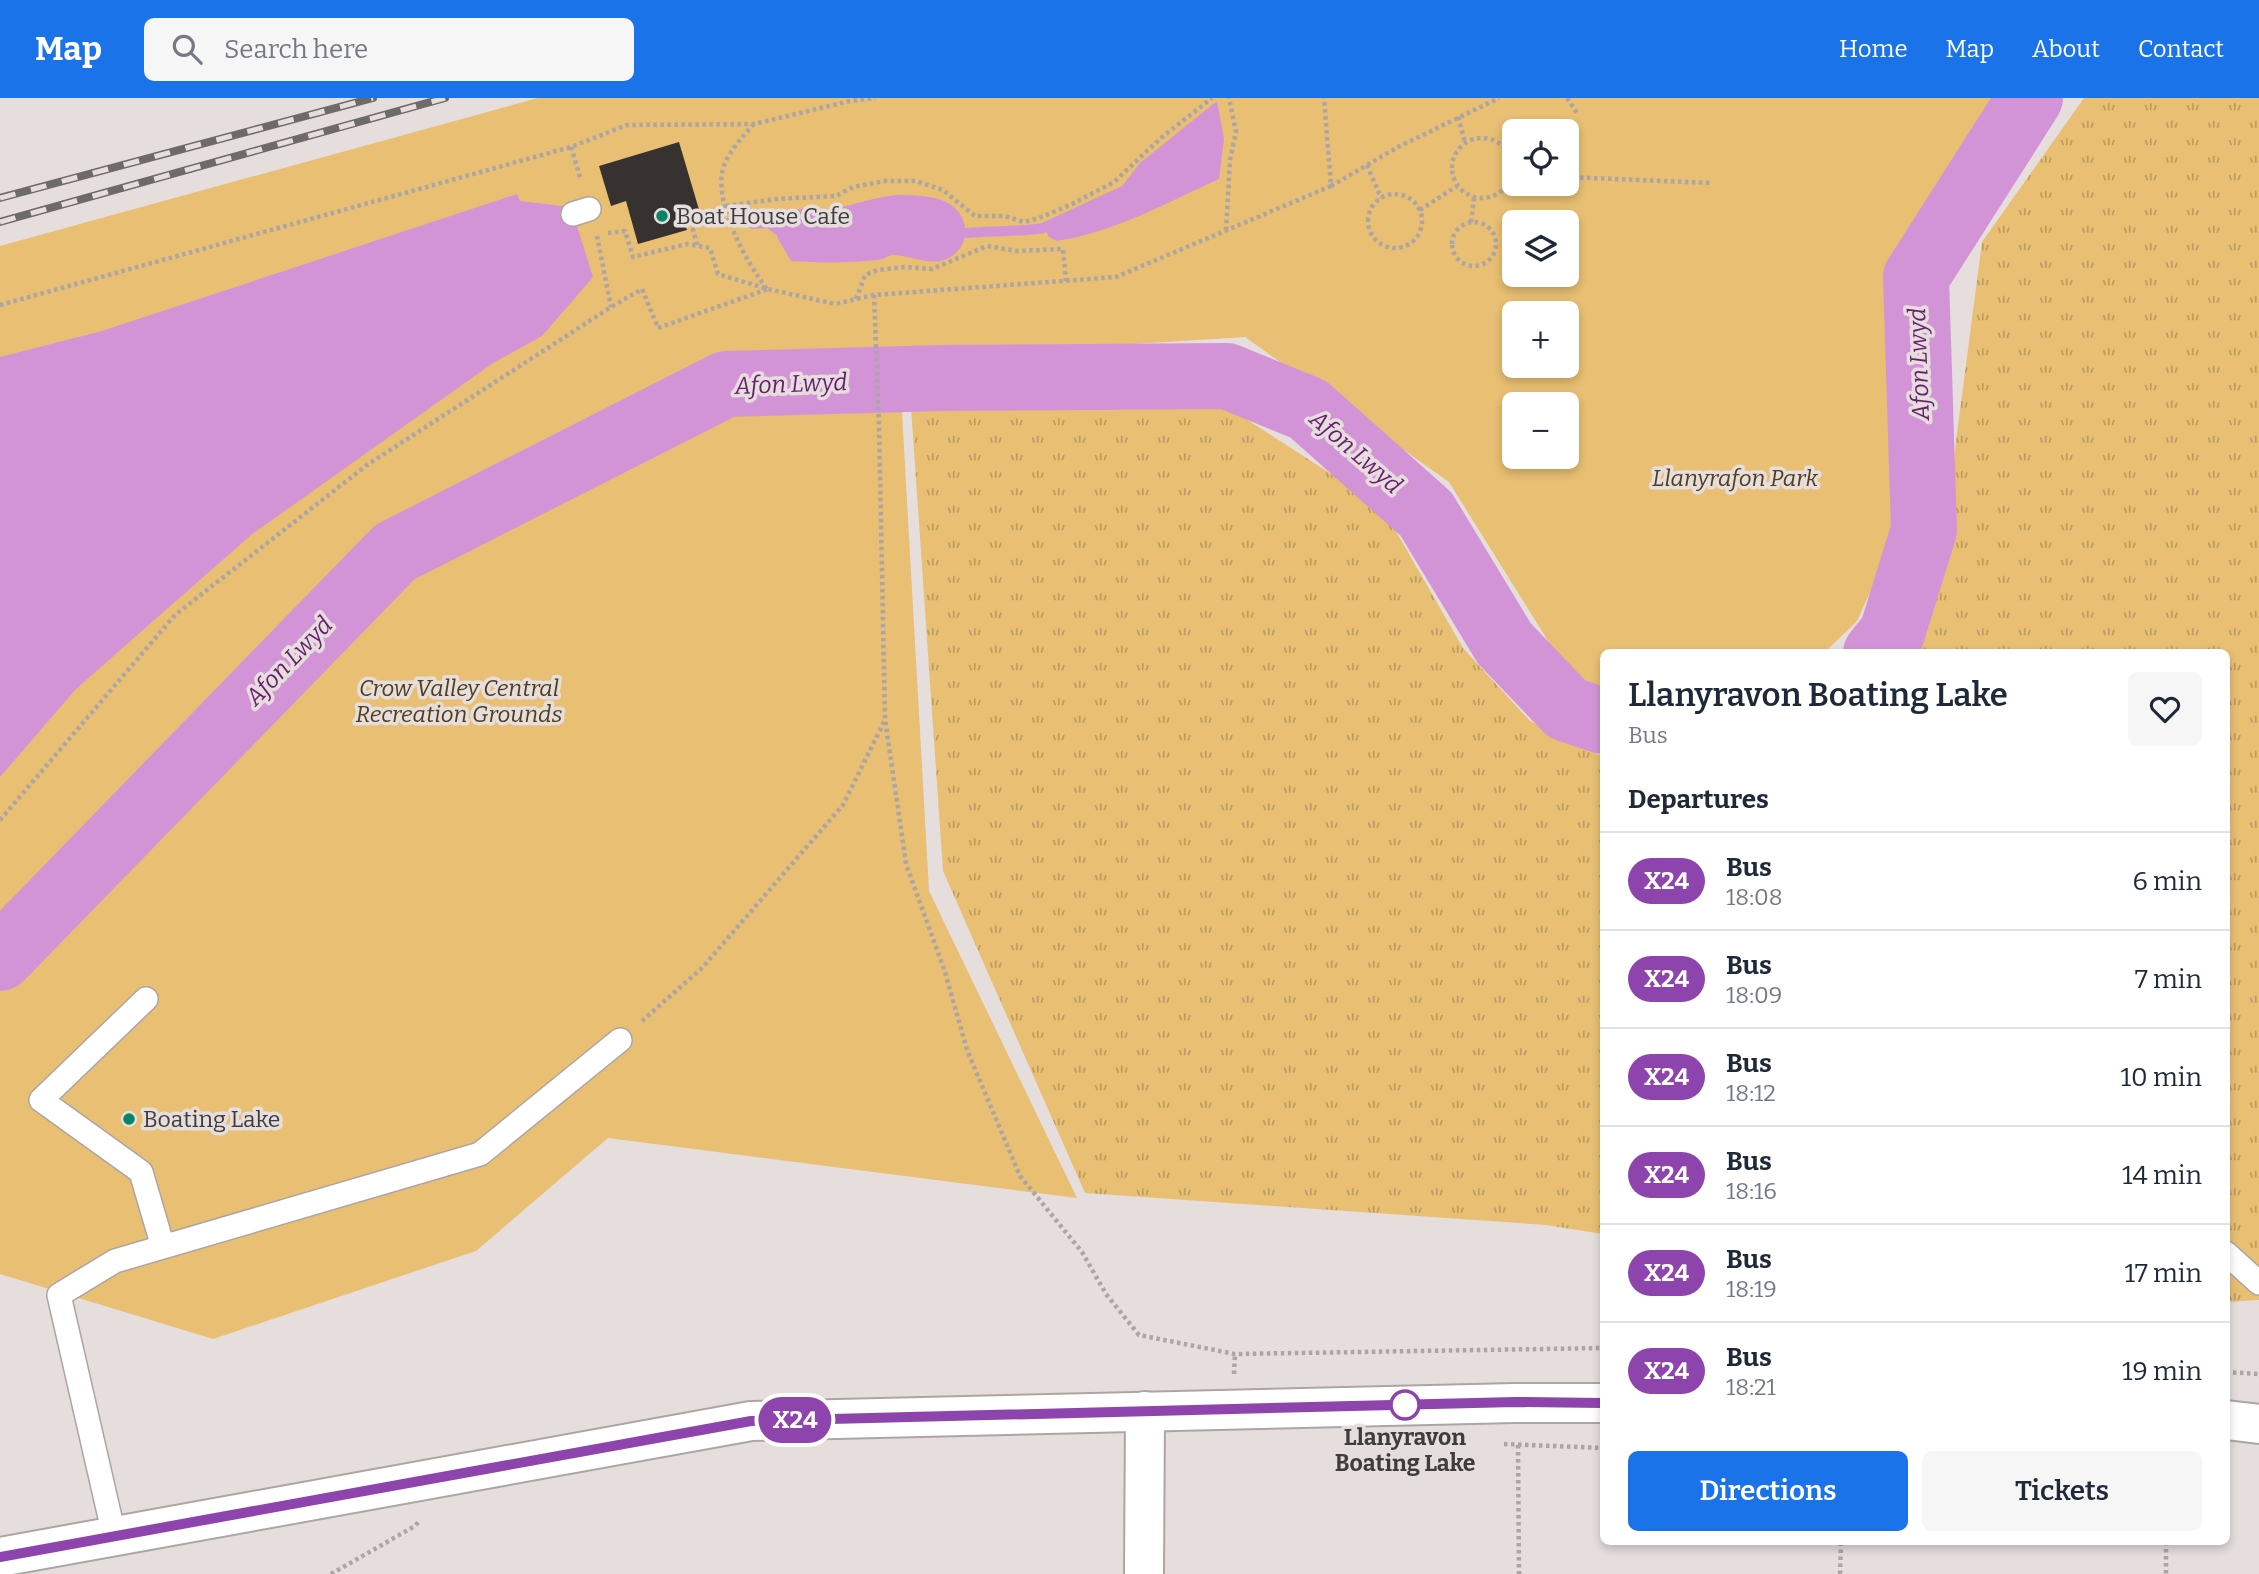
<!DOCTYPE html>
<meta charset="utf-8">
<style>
body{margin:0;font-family:Bitter,serif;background:#f6f6f7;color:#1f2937;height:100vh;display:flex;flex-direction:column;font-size:26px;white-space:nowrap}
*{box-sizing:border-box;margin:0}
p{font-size:23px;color:#747a83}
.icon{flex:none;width:38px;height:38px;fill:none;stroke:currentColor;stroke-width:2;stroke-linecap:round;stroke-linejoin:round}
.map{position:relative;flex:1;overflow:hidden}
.details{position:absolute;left:1600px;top:551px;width:630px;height:896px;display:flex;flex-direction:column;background:#fff;border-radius:10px;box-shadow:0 4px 10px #0003}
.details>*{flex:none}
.badge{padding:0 14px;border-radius:23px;font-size:24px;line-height:46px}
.fabs{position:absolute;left:1502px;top:21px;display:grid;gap:14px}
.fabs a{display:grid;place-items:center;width:77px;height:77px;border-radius:10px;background:#fff;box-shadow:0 4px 10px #0003;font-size:35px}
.map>.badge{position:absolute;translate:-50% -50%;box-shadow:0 0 0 4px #fff}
h2{padding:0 28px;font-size:26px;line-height:63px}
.round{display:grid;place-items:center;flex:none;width:74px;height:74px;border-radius:10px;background:#f6f6f7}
.summary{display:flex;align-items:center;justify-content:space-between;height:119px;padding:0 28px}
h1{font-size:33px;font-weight:600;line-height:52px}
.button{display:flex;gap:14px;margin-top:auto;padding:14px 28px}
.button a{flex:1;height:80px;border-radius:10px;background:#1a73e8;color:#fff;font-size:28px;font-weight:600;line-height:80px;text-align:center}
.button a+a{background:#f6f6f7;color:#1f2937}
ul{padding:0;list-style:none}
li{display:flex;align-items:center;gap:21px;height:98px;padding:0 28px;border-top:2px solid #e0e1e3}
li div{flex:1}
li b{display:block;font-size:26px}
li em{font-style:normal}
li .badge{min-width:77px;font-weight:700;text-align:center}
header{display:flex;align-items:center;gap:42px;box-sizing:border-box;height:98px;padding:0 35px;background:#1a73e8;color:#fff}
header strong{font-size:33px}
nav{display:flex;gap:38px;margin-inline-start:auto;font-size:24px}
.search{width:490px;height:63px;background:#f6f6f7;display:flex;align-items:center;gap:18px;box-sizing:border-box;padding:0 24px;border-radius:10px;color:#747a83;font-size:26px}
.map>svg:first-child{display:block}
.grass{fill:url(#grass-tufts)}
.park{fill:#e8bf73;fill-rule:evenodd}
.water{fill:#d394d7}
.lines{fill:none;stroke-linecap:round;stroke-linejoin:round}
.stream{stroke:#d394d7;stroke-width:10}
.river{stroke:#d394d7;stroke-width:66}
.building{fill:#37322f}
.lane-casing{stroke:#ada5a4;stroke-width:26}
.street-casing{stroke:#ada5a4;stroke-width:42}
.secondary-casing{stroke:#ada5a4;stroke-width:42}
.path{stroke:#aca5a5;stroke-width:4.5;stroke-dasharray:3.5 3.5;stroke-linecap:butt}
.lane{stroke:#fff;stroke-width:23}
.street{stroke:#fff;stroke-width:38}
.secondary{stroke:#fff;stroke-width:38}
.rail-casing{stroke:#6f6a6a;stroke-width:8}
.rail{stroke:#e6dddd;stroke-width:5;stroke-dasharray:16;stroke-linecap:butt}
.line-casing{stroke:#fff;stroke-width:16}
.line{stroke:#8e44ad;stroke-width:10}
.poi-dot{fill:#088566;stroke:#e6dddd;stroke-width:2.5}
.stop-dot{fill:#fff;stroke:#8e44ad;stroke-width:3.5}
.labels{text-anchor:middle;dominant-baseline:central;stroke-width:7;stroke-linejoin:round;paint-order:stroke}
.poi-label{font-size:23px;fill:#3f3c3c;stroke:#e6dddd;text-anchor:start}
.park-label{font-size:23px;font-style:italic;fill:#513e1a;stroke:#e6dddd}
.stop-label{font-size:23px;font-weight:bold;fill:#3f3c3c;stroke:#e6dddd}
.water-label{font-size:24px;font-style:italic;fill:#681e6e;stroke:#e6dddd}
</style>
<header>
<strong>Map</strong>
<div class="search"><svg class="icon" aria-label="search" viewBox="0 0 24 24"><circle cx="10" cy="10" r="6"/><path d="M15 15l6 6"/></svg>Search here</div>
<nav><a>Home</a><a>Map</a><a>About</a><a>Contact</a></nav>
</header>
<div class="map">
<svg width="2259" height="1476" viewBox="0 0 2259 1476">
<defs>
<pattern id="grass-tufts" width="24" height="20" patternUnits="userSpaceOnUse" patternTransform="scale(1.75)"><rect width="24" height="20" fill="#e8bf73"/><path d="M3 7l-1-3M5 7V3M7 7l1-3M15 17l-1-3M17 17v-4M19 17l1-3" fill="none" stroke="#bd9c60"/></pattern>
</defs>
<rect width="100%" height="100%" fill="#e6dddd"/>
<path class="grass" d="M2084,0H2259V1202L2226,1204V555H1907L1945,470L1956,343L1982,144Z
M911,309L1229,310L1382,409L1463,550L1530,623L1603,659V1136L1546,1127L1085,1095L943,773Z"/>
<path class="park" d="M538,0H2018L1901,176L1907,413L1857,523L1824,555H1603V593L1573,583L1449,384L1245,239L899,261L929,793L1077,1100L608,1040L476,1153L213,1241L0,1176V148ZM1514,33H1566V86H1514ZM1514,124H1566V177H1514ZM1514,215H1566V268H1514ZM1514,306H1566V359H1514Z"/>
<path class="water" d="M1217,3L1224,41L1219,81C1166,105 1115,134 1057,143L1049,139L1042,125L1122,88L1140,65Z
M517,96L520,103L571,109L593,179L542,238L493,265L251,437L76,591L0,679V259L102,233Z
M897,97C914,97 935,97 950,106C974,123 969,156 940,163C926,166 907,157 892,157C887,158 883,162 877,162C849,165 820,165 791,163L777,139C778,131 780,120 788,115C802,107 818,113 832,111C854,107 875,99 897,97Z"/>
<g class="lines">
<path class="stream" d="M753,126L769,125L778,132
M966,135C993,133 1018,134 1044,130"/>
<path class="river" d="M1876,555L1892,535L1924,432L1916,179L2030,0
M0,860L395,454L726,286L942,280L1227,278L1308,311L1426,416L1504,545L1567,611L1603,623"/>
</g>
<path class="building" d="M679,44L700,115L683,120L687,132L638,146L626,103L611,108L599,68Z"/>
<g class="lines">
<g class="lane-casing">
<path id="lane" d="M573,116L589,111
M146,901L41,1002L141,1074L163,1149
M2226,1155L2259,1185
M114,1437L59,1197L115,1163L480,1056L620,942"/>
</g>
<g class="street-casing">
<path id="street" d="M1144,1476L1145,1313"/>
</g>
<g class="secondary-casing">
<path id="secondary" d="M2226,1322L2259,1326
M0,1459L751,1323L1515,1305H1603"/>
</g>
<path class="path" d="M1567,0L1577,15
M1458,19L1465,44
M754,26C743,38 732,50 725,65C710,100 746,164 767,191
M1452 70a30 30 0 1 1 60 0a30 30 0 1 1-60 0Z
M571,49L581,82
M1367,67L1381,100
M1566,79L1712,85
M1331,88L1398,49L1499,0
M1368 123a27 27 0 1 1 54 0a27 27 0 1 1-54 0Z
M726,108L776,101L836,98L853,89L885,83H916L943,92L975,118H1005L1024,124L1039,120L1072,106L1114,84L1162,39L1212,0
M1420,112L1457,88
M1452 146a22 22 0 1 1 44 0a22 22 0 1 1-44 0Z
M1471,124L1474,100
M1226,132L1230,62L1236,34L1229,0
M608,135L625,133L633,159L687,146L710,150L718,176L768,191L835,206L874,197L1116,179L1331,88L1324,0
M597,138L611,209
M697,147L691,124L728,114
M874,197L879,326L885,621L906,766L945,874L967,952L1020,1078L1082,1154L1106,1196L1139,1237L1235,1256L1603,1250
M856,201L865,177L878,172L905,169L932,171L987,148L1017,153L1063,151L1066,183
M0,207L571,49L627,27L754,26L850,3L875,0
M0,722L175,517L367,367L611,209L642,191L658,230L768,191
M642,923L702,870L843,707L885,622
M2226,1274L2259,1276
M1234,1276L1235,1256
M1504,1346L1603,1350
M1518,1347L1519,1476
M2166,1444V1476
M331,1476L415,1428L420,1422
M1840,1476L1841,1444"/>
<use href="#lane" class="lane"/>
<use href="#street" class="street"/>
<use href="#secondary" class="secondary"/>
<g class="rail-casing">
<path id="rail" d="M0,100L373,0
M0,124L445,0"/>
</g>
<use href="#rail" class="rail"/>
</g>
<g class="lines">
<g class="line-casing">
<path id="line" d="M0,1459L751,1323L1515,1304L1603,1305"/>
</g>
<use href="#line" class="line"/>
</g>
<g class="poi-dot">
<circle cx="662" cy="118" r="7"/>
<circle cx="129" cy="1021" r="7"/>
</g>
<circle class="stop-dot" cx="1405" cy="1307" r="14"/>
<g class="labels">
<g class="poi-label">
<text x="676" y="118">Boat House Cafe</text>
<text x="143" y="1021">Boating Lake</text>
</g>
<g class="park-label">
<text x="1735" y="380">Llanyrafon Park</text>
<text x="459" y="590">Crow Valley Central<tspan x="459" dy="26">Recreation Grounds</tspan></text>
</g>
<g class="stop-label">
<text x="1405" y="1339">Llanyravon<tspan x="1405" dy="26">Boating Lake</tspan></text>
</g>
<g class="water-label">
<text transform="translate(1919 266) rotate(-92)">Afon Lwyd</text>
<text transform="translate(791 286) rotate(-2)">Afon Lwyd</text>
<text transform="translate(1356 354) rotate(41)">Afon Lwyd</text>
<text transform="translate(289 563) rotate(-46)">Afon Lwyd</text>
</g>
</g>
</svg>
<div class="fabs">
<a><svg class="icon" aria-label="locate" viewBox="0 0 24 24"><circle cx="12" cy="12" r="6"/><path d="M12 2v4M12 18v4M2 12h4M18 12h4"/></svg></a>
<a><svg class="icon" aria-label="layers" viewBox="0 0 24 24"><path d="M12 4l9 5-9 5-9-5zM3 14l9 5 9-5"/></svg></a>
<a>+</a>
<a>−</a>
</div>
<b class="badge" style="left:795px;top:1322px;background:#8e44ad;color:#fff">X24</b>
<section class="details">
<div class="summary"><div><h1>Llanyravon Boating Lake</h1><p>Bus</p></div><a class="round"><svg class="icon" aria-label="heart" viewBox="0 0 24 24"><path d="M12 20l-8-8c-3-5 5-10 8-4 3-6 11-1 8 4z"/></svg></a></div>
<h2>Departures</h2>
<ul>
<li><span class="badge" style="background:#8e44ad;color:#fff">X24</span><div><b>Bus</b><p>18:08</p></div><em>6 min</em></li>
<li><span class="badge" style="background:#8e44ad;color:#fff">X24</span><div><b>Bus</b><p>18:09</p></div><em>7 min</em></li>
<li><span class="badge" style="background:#8e44ad;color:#fff">X24</span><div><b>Bus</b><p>18:12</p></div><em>10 min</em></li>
<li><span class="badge" style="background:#8e44ad;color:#fff">X24</span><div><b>Bus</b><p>18:16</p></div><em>14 min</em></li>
<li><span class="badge" style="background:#8e44ad;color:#fff">X24</span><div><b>Bus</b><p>18:19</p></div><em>17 min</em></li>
<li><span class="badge" style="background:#8e44ad;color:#fff">X24</span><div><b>Bus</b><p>18:21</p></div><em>19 min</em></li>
</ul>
<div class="button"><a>Directions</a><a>Tickets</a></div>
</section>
</div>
